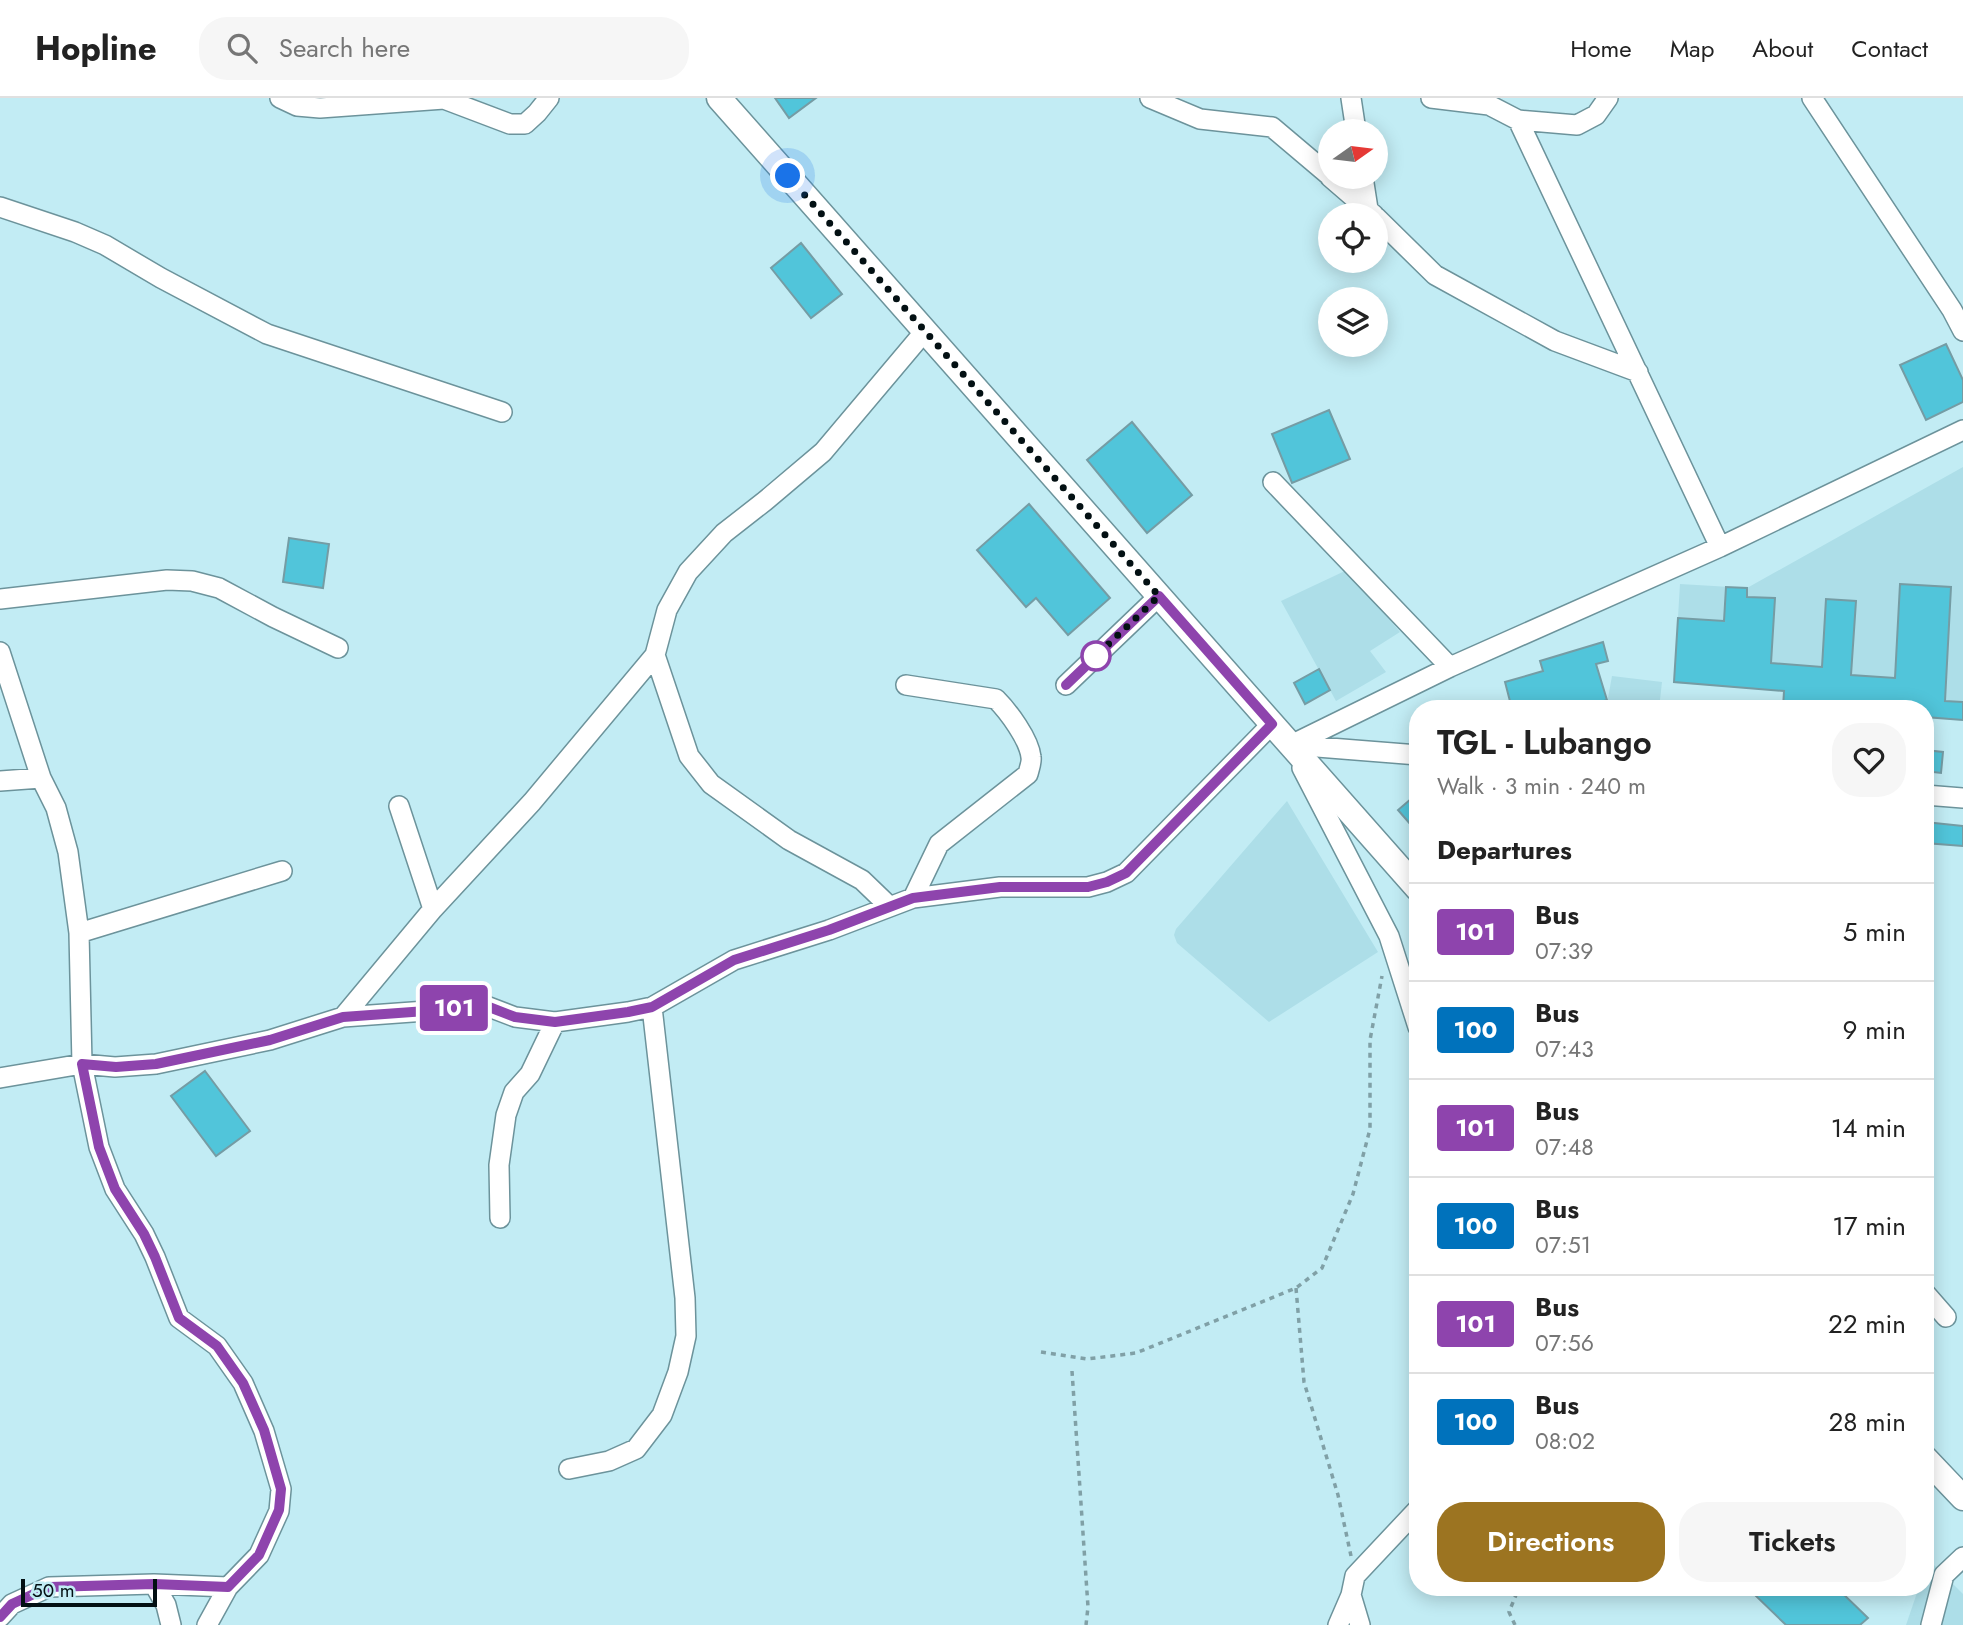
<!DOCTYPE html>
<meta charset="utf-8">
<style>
body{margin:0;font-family:Jost,sans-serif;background:#f6f6f6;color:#222;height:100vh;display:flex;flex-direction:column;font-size:26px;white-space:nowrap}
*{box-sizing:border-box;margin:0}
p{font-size:23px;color:#767676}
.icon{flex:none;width:38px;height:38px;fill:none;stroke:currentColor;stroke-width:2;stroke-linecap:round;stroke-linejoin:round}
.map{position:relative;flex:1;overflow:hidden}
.sheet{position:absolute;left:1409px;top:602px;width:525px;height:896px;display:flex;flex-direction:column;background:#fff;border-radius:28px;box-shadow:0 4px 18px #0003}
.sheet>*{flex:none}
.badge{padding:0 14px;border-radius:5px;font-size:24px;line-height:46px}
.needle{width:46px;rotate:76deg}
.tools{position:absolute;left:1318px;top:21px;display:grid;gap:14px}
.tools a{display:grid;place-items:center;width:70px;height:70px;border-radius:50%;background:#fff;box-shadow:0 4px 18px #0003;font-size:35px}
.scale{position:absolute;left:21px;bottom:18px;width:136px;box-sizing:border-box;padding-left:7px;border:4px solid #031013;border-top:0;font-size:19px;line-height:24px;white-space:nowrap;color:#031013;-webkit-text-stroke:5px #c2ecf4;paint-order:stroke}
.you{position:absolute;width:35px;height:35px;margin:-18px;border:5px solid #fff;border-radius:50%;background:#1a73e8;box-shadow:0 0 0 10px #1a73e833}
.map>.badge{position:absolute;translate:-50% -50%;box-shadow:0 0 0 4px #fff}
h2{padding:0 28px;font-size:26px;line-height:63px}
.round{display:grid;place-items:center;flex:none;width:74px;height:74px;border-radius:28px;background:#f6f6f6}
.overview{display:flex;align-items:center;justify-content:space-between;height:119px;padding:0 28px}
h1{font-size:33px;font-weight:600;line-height:52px}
.cta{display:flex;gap:14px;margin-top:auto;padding:14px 28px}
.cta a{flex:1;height:80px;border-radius:28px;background:#9c7421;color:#fff;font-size:28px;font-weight:600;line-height:80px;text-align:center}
.cta a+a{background:#f6f6f6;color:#222}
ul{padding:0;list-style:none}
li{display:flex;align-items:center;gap:21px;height:98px;padding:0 28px;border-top:2px solid #e0e0e0}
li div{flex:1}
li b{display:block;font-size:26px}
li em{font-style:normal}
li .badge{min-width:77px;font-weight:700;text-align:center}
header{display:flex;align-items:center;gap:42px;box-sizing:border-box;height:98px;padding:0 35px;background:#fff;border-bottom:2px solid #e0e0e0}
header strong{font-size:33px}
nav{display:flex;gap:38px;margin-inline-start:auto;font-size:24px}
.search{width:490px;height:63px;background:#f6f6f6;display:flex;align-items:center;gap:18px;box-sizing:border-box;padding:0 24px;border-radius:28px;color:#767676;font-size:26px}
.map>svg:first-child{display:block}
.built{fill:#addee8}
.building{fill:#51c5da;stroke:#759ca4;stroke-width:2}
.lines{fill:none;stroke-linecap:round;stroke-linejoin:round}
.minor-casing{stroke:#6c939b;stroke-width:22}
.major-casing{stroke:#6c939b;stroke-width:27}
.path{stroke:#80a0a6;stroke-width:3.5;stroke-dasharray:5 5;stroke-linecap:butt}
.minor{stroke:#fff;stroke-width:19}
.major{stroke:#fff;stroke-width:24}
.line-casing{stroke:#fff;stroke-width:16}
.line{stroke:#8e44ad;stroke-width:10}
.walk{stroke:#031013;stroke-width:7;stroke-dasharray:0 12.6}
.stop-dot{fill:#fff;stroke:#8e44ad;stroke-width:3.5}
</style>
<header>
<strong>Hopline</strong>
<div class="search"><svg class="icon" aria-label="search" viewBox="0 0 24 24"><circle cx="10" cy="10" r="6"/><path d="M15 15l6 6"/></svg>Search here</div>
<nav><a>Home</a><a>Map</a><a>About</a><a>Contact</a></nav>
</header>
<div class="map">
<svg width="1963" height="1527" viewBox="0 0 1963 1527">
<rect width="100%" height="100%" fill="#c2ecf4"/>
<path class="built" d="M1963,369V622L1925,619V611L1783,610L1784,592L1674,585L1680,486L1747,490Z
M1347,472L1400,534L1370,553L1386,574L1336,603L1281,503Z
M1612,578L1662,584L1659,611H1606Z
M1287,703L1378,854L1269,924L1177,845L1174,837L1176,831Z
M1929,1462L1963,1496V1527H1906L1919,1489H1925V1473Z"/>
<path class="building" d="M775,0H816L789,20Z
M801,145L842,196L811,220L771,170Z
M1946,246L1963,282V304L1926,322L1900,267Z
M1329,312L1350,361L1292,385L1272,336Z
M1132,324L1192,397L1147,435L1087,362Z
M1029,406L1110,500L1068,537L1036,500L1026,509L977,452Z
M289,440L329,446L323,490L283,484Z
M1900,486L1951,489L1945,603L1963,604V622L1925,619V611L1783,610L1784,593L1674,584L1678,520L1724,523L1726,489L1747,490V499L1775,500L1771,565L1822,569L1826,501L1856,503L1851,577L1895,580Z
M1603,544L1608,563L1596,566L1607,602L1578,611H1512L1505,584L1543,573L1540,563Z
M1319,571L1330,592L1305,606L1294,585Z
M1925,652L1943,654L1941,675L1925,673Z
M1418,695V735L1398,712Z
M1925,724L1963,728V748L1925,745Z
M205,973L250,1033L216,1058L171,998Z
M1764,1489H1836L1868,1520L1860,1527H1786L1756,1498Z"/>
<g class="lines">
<g class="minor-casing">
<path id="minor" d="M280,0L297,8L320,10L444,1L510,26H525L537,15L549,0
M1150,0L1200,21L1272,29L1330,78
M1351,0L1356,33
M1431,0L1489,7L1518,22L1577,27L1596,17L1608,0
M1812,0L1952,212L1963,233
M1518,22L1720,449
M1330,79L1374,117
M1363,79L1368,111
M0,109L75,134L105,147L161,180L267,236L502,314
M1376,119L1435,177L1555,243L1638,274
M1273,384L1450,569
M0,501L167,482L192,483L219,490L273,519L338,550
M0,554L41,680L56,710L68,754L79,835L82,966L99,1049L115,1091L144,1136L155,1159L179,1220L217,1248L243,1285L264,1333L281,1391L279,1413L259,1457L228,1489L207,1527
M655,557L689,658L711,686L789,742L862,782L889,808
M906,587L996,601C1008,613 1029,641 1031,659C1032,664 1029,671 1028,676L939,746L913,800
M1066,587L1159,498
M1291,647L1450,569L1720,449L1963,332
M1292,647L1418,657
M1302,670L1389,838L1418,929
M0,683L41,680
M1925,697L1963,700
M399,708L433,811
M79,835L282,773
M343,919L433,811L532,704L655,557L667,512L688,474L724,435L765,403L823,354L925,233
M0,980L82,966L115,969L156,966L270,942L343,919L440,912L471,907L489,909L515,919L555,924L628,914L652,909L734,862L829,832L913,800L1000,789H1088L1107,784L1126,775L1272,626
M500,1120L499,1067L506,1017L514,994L530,976L555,924
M1925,1195L1946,1219
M569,1371L609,1363L636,1351L662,1317L678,1274L686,1238L685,1200L652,909
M154,1486L166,1507L171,1527
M1351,1497L1360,1527
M0,1519L12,1506L49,1489L154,1486L228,1489
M1338,1527L1351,1497L1355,1478L1418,1411
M1931,1527L1944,1477L1963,1459"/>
</g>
<g class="major-casing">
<path id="major" d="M719,0L1418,791
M1925,1360L1963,1400"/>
</g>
<path class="path" d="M1296,1190L1304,1284L1338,1397L1351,1458
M1041,1254L1087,1261L1136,1255L1296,1190L1322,1170L1353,1096L1370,1031V942L1382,878
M1072,1273L1088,1509L1086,1527
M1515,1527L1509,1514L1518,1492L1517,1489"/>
<use href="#minor" class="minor"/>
<use href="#major" class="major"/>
</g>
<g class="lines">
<g class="line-casing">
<path id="line" d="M0,1519L12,1506L49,1489L154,1486L228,1489L259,1457L279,1412L281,1391L264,1332L243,1285L217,1248L179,1220L155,1159L144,1136L115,1091L99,1049L82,966L116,969L156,966L270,942L343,919L440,912L471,907L489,909L515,919L555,924L628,914L652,909L734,862L829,832L913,800L1000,789H1088L1107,784L1126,775L1272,626L1159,498L1066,587"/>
</g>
<use href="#line" class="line"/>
<path class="walk" d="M788,78L1159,498L1096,558"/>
</g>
<circle class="stop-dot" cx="1096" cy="558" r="14"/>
</svg>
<div class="tools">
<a><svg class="needle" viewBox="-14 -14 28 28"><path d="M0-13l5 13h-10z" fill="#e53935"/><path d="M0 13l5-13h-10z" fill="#767676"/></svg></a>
<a><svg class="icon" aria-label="locate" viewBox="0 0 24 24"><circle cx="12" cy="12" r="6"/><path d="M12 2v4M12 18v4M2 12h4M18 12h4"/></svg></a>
<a><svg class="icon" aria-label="layers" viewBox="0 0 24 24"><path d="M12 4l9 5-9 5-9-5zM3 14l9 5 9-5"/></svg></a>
</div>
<div class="scale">50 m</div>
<div class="you" style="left:788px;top:78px"></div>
<b class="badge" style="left:454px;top:910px;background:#8e44ad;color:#fff">101</b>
<section class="sheet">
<div class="overview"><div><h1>TGL - Lubango</h1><p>Walk · 3 min · 240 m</p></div><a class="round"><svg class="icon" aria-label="heart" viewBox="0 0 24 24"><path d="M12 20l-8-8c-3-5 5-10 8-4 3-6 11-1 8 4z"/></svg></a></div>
<h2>Departures</h2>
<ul>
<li><span class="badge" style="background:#8e44ad;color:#fff">101</span><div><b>Bus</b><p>07:39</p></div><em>5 min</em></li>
<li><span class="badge" style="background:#0072bc;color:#fff">100</span><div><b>Bus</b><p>07:43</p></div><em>9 min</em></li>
<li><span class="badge" style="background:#8e44ad;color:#fff">101</span><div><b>Bus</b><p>07:48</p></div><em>14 min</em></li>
<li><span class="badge" style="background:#0072bc;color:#fff">100</span><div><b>Bus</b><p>07:51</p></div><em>17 min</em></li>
<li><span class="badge" style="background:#8e44ad;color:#fff">101</span><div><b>Bus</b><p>07:56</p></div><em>22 min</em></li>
<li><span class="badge" style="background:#0072bc;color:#fff">100</span><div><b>Bus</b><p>08:02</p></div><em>28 min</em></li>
</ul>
<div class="cta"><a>Directions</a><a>Tickets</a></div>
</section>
</div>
